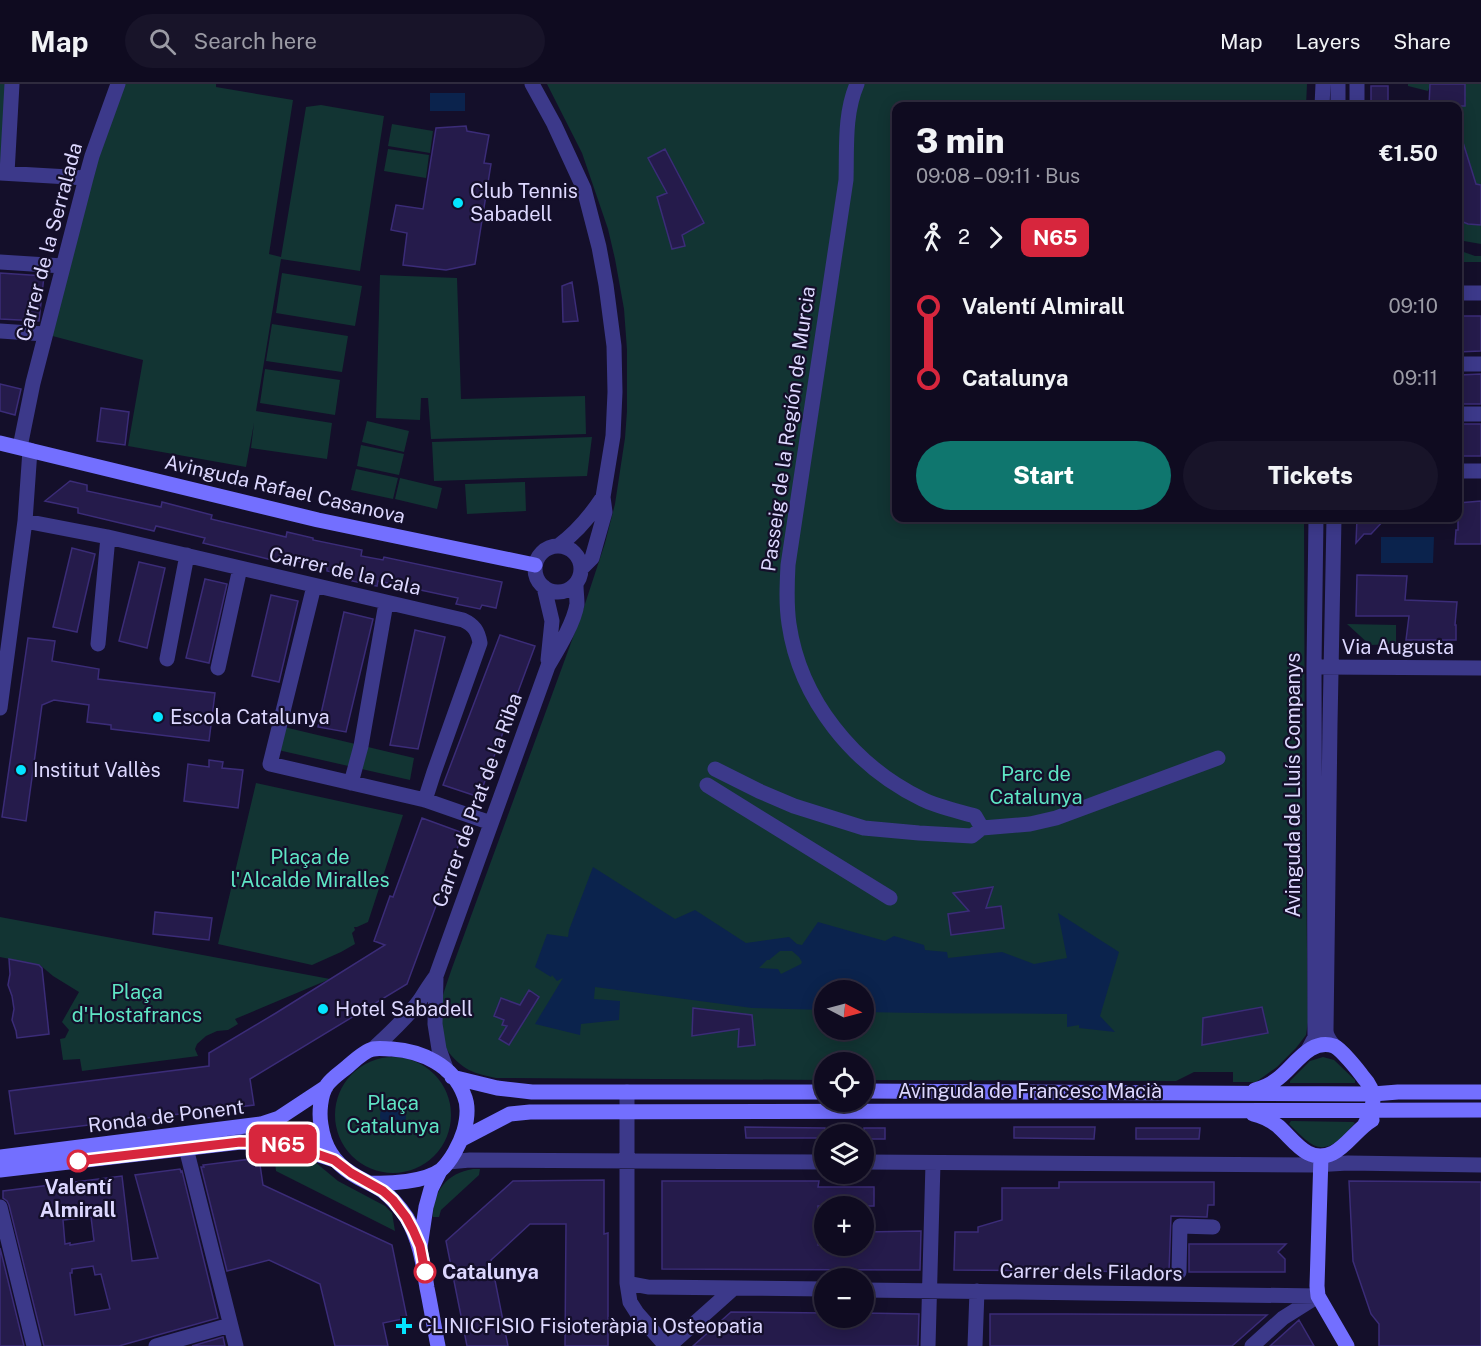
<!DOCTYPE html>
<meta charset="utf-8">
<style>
body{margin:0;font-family:"Public Sans",sans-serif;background:#181429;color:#f1f3f6;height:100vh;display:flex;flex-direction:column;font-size:22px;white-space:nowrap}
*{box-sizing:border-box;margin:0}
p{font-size:20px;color:#9b9ba5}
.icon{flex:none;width:33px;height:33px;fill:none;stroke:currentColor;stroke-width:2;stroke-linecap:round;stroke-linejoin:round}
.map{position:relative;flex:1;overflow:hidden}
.side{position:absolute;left:892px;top:18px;width:570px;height:420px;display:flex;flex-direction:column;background:#0f0b20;border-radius:12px;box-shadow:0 3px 15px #0003,0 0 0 2px #2f2b3e}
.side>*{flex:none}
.badge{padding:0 12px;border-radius:9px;font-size:21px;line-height:39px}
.needle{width:39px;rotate:96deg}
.buttons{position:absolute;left:814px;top:896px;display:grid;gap:12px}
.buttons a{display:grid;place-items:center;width:60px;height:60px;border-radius:50%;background:#0f0b20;box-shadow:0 3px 15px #0003,0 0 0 2px #2f2b3e;font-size:30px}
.map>.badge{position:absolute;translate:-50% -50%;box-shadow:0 0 0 3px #fff}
.legs{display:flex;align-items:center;gap:9px;height:66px;padding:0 24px;font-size:20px}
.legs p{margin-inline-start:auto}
.overview{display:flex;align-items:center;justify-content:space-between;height:102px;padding:0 24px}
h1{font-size:33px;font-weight:800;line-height:45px}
.primary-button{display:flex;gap:12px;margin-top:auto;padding:12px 24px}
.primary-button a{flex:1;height:69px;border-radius:36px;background:#0f766e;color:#fff;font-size:24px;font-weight:800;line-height:69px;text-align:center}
.primary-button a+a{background:#181429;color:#f1f3f6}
ul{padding:0 24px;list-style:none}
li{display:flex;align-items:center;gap:21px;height:72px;font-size:22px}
li i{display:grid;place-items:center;width:9px;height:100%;margin:0 8px;background:currentColor}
li i::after{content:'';width:15px;height:15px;margin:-8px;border:4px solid;border-radius:50%;background:#0f0b20}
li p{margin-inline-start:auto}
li:first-child i{background:linear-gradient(#0000 50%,currentColor 0)}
li:last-child i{background:linear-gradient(currentColor 50%,#0000 0)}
header{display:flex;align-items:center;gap:36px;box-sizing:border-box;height:84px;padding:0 30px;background:#0f0b20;border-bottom:2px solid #2f2b3e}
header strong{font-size:28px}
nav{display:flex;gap:33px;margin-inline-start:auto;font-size:21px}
.search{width:420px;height:54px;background:#181429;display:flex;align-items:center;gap:15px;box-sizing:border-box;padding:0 21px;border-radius:33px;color:#9b9ba5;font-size:22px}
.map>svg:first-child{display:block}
.green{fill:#123433;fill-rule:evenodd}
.water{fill:#0b234d;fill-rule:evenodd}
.building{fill:#251b4b;stroke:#3b2c78;stroke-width:1.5;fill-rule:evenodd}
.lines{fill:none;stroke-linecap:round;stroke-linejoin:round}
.street{stroke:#3c398a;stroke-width:15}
.secondary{stroke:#736fff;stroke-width:15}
.line-1-casing{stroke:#fff;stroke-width:14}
.line-1{stroke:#d7263d;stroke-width:9}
.poi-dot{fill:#04e5ff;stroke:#140f2a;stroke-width:2}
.stop-1-dot{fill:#fff;stroke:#d7263d;stroke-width:3}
.labels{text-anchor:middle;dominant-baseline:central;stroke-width:4.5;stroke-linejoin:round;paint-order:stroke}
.poi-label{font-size:20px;fill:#ddd8ff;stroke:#140f2a;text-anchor:start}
.street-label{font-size:20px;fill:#ddd8ff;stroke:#140f2a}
.park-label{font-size:20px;fill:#5ee5c4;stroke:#140f2a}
.stop-label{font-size:20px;font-weight:bold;fill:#ddd8ff;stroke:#140f2a}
</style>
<header>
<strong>Map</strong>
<div class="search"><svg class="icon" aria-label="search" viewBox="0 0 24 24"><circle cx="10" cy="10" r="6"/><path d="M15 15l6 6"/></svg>Search here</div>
<nav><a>Map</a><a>Layers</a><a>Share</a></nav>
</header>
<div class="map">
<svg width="1481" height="1262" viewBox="0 0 1481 1262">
<rect width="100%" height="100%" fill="#140f2a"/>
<path class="green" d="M0,0H12L0,89Z
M118,0H216V3L293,16L269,170L281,173L306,23L321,21L384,32L360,187L281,175L256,327L332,339L327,375L251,364L254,339L246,383L128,362L143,276L45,250Z
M547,0H1307L1306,22H897V434H1304L1305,717L1308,938L1306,951L1296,964L1277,983L1256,998H1233V988H1194L1176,997L864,996V978H825V996L496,994C487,992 477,990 469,986C450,975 437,956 438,933C440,917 447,899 452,884L583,526L605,459L615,420L625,354L627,327V266L624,225L615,175L608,145L582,69ZM825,906H864V945H825Z
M1408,0H1481V160L1458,156V22H1429V4L1428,7L1408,2Z
M392,40L433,47L430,69L388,62Z
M388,65L429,71L426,94L384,87Z
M1458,166L1475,172H1481V178H1458Z
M282,189L362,202L355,242L276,229Z
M380,191L457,194L461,315L585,312L586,350L431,355L428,314H421L420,336L376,334Z
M272,240L348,252L342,288L266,277Z
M265,285L340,296L335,331L260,319Z
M367,337L409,347L404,368L362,358Z
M592,353L587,392L434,397L432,358Z
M361,361L404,370L399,391L357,382Z
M356,385L398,394L393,415L351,406Z
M400,394L442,404L437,425L395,415Z
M525,398L526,427L467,430L465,400Z
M1347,540L1396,541V560L1370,561Z
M284,643L414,674L410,696L278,666Z
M256,699L403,731L368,838L357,843H354L355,846L352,849L355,860L341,868L312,881L218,860Z
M0,833L330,895L235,935L238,940L228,946L217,947L206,952L197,960L195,965L198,972L82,987L80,975L63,976L60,955L65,954L69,946L62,938L79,908L53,892L40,881L0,873Z
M1323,973L1334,976L1355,996V999H1290V997L1310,977Z
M335 1031a58 58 0 1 1 116 0a58 58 0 1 1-116 0Z
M1291,1037L1353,1038L1355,1039C1351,1044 1346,1049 1342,1053C1319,1075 1307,1057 1289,1040Z
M274,1069H289L305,1074L315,1078L338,1097L385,1122L392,1129L395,1147L276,1087Z
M473,1085H480L479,1091L441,1126L439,1133H433C433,1107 447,1089 473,1085Z"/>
<path class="water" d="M430,9H465V27H430Z
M1381,453H1434L1433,479H1381Z
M593,783L675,835L695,826L746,859L789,853L797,860L802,861L818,838L885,857L894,852L924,861L925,866L947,868L948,874L1002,868L1034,880L1067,874L1058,829L1119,868L1100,932L1115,948L1079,944V941L1067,943V930C999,929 931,930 864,928V906H825V926L752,924L595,903L594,915L620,917L619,936L581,940L580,951L535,940L563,894L557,897L552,891L551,893L535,883L547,850L568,853L569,846ZM780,867H792L799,873L802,878L801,880L781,890L778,885L759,884L767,876H769Z
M380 1032a13 13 0 1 1 26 0a13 13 0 1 1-26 0Z"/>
<path class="building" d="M1430,0H1465V22H1429Z
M1371,2H1388V22H1371Z
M466,42L467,47L489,51L484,79L491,80L475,180L446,186L403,181L407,149L391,146L396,121L423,125L436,44Z
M1458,52H1461L1476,100L1481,101V141L1468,140L1458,136Z
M665,65L704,139L682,151L685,162L672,165L657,113L667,109L648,74Z
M0,189L44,192L39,237L0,235Z
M572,198L578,237L563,238L562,202Z
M1458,232H1481V267L1458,268Z
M1481,290V320H1459L1460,291Z
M0,300L21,305L15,331L0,327Z
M101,324L129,328L125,361L97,357Z
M1458,340H1481V372H1458Z
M70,397L87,401V407L161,423L162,418L212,431L211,435L286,453L287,448L313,454V456L362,466L361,472L383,476L384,473L502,498L496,524L482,521L480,525L456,520L458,514L378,497L377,502L352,497L353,493L327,487V483L281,474L280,478L203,459L205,454L156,442L154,447L78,429V424L45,417Z
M1481,417V460H1455L1456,446H1458V419Z
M1357,434H1386L1371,450H1364L1356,459Z
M72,464L95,470L77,548L53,543Z
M139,478L165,484L147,564L119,557Z
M1357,491L1407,492L1405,516L1457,518L1455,541H1456V556H1406L1409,532H1356Z
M205,495L227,500L209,579L186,574Z
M271,511L298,517L279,598L252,592Z
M344,528L373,535L346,648L318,643Z
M415,546L445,553L418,665L390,661Z
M500,551L535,562L479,713L443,701Z
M28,554L55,557L52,577L99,585L98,595L215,609L209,657L111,645V641L87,638L89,621L54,616L42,621L26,737L2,733Z
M209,676L223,678L222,684L243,686L238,724L184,717L188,680L209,683Z
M422,734L463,749L407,900L250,995L254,1021L15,1050L9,1007L209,982V969L276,929L385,861L374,857L390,812L393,813Z
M993,803L986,824L1001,822L1004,844L951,851L948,830L969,827L953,809Z
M155,828L212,834L209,856L153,850Z
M9,875L39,881L42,884L49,950L17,954L16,947L12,936L14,925L12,912L8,901L10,890Z
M529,906L539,913L509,961L499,955L507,942L502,941L504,936L494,932L501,914L520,921Z
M1262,923L1268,949L1202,961L1203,934Z
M693,924L752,931L755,961L738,963L739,945L692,952Z
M745,1043L825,1044V1054H746Z
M1014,1043H1095L1094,1055L1014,1054Z
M864,1044H885V1055H864Z
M1136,1044H1200L1199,1055H1136Z
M259,1074L263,1101L392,1161L407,1234L383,1239L388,1262H335L320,1200L269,1176L227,1187L201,1083H204L203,1081Z
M180,1085L181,1088L182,1087L218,1234L119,1262H44L9,1121L7,1117L3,1114V1107L122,1092L132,1177L158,1174L135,1091ZM91,1133L94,1157L70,1161V1159L65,1160L63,1136ZM93,1182L95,1191L101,1190L110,1225L75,1231L70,1189H72V1185Z
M604,1096V1150L608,1149V1262H565L566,1140H530L491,1176L508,1262H467L446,1157L513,1097Z
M662,1097H819L818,1103H874V1122H818V1161H864V1148L921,1147L920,1186L662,1185Z
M1349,1097L1481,1098V1262H1379V1240L1371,1230L1353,1177Z
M1059,1098H1214V1121H1208L1207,1133L1171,1132L1169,1188L954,1186L955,1148H978V1143L1002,1136V1104H1059Z
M1189,1160H1286L1278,1168L1285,1175V1188H1189Z
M0,1164L24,1262H0Z
M731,1228L825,1229V1233H864V1229L919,1230L918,1262H693Z
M990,1230H1067L1267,1231L1232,1262H990Z
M1299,1236L1314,1262H1270Z
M223,1253L225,1262H192Z"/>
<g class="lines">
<path class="street" d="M532,0L554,40L584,105L599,163L606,201L614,262L615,308L613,352L603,413L605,428L592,474L582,484
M857,0C844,30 847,65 846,96L788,481C787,501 786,520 789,540C800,616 854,682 922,715C938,723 958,727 975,732L982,744
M1322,22L1323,0
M1338,22V0
M1357,22V0
M0,89L86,94
M7,89L12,0
M0,178L63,182
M1458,209H1481
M0,247L45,250
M1458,280H1481
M1458,330H1481
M20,363L33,299L86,94L92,72L118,0
M1458,387H1481
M25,437L108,453L463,536C474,541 478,547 480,559L434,688L425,716
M535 485a23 23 0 1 1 46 0a23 23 0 1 1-46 0Z
M558,462C576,449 591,431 603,413
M314,502L270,680L425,716L491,739
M544,503L552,537L548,576
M98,560L108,453
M167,575L187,471
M1322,583L1481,584
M218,584L240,484
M0,624L25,437L30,366
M715,685L759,707L794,722L864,744L919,749L972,752L982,744L1030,740L1056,734L1218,674
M351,699L361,662L386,519
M707,701L890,814
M436,892L435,940L439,965L447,987
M1334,962C1330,957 1326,953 1326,946L1330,640L1334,434
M373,965C389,950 407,934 420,916C425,908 430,900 436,892L548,582C558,565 574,539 577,520C577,514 576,507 576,501
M1308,966L1315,953V946L1314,582L1316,434
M627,1008V1199L630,1218L637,1229L666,1262
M186,1064L236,1262
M448,1078L470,1076L825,1078
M864,1078L1314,1081L1348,1079L1481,1081
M0,1123L34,1262
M1179,1188L1180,1142L1213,1143
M627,1199L648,1203L825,1205
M864,1206L1318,1212
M156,1262L230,1241
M669,1262L734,1204
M928,1262L933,1079
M975,1262L977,1207
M1252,1262L1283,1234L1318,1212"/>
<path class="secondary" d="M0,359L318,436L535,481
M452,993L497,1004L532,1008H825
M1255,1006C1262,1004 1270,1001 1276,996C1293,985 1309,953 1334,962C1341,965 1358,986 1363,993C1378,1009 1374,1023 1365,1040
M864,1007L1373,1010L1398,1008H1481
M1253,1030C1262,1032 1270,1036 1278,1042C1294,1056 1308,1081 1333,1069C1346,1063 1358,1044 1372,1036
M462,1055L510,1030L530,1028L1481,1026
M1321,1072L1317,1202L1318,1212L1347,1262
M0,1073L261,1040L279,1034L326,1003
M0,1086L241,1058L274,1059L289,1061L334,1076
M370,1099C389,1100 425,1098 441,1086C451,1077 460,1060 464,1047C467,1036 469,1022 464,1011C453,981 421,967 392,965C386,965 379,964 373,965C364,967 354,977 347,983C341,988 332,994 327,1001C320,1011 319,1030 321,1041C324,1062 333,1078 351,1089C361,1096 373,1100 383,1107C392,1114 401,1125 407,1134C420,1157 423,1179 427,1204C431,1223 434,1243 438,1262
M420,1163L426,1123L431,1105L440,1087"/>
</g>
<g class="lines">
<g class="line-1-casing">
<path id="line-1" d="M78,1077L240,1058L274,1059L289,1061L308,1067L334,1076L351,1089L383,1107L393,1116L406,1133L413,1146L420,1162L425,1188"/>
</g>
<use href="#line-1" class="line-1"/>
</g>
<g class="poi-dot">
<circle cx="458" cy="119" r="6"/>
<circle cx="158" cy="633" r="6"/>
<circle cx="21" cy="686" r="6"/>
<circle cx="323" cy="925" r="6"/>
<path d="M401 1233h6v6h6v6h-6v6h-6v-6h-6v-6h6z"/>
</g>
<g class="stop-1-dot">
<circle cx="78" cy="1077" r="10"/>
<circle cx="425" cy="1188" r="10"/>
</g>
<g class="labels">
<g class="poi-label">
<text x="470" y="107">Club Tennis<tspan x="470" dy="23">Sabadell</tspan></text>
<text x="170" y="633">Escola Catalunya</text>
<text x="33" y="686">Institut Vallès</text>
<text x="335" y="925">Hotel Sabadell</text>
<text x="418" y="1242">CLINICFISIO Fisioteràpia i Osteopatia</text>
</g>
<g class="street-label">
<text transform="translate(49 158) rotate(-75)">Carrer de la Serralada</text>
<text transform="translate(788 345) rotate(-82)">Passeig de la Región de Murcia</text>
<text transform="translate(285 405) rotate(13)">Avinguda Rafael Casanova</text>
<text transform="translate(345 487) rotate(13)">Carrer de la Cala</text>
<text x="1398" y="563">Via Augusta</text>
<text transform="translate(1293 701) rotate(-90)">Avinguda de Lluís Companys</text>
<text transform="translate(477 716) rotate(-70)">Carrer de Prat de la Riba</text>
<text x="1030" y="1007">Avinguda de Francesc Macià</text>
<text transform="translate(166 1032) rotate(-7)">Ronda de Ponent</text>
<text transform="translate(1091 1188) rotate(1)">Carrer dels Filadors</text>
</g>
<g class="park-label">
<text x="1036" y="690">Parc de<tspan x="1036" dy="23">Catalunya</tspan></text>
<text x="310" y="773">Plaça de<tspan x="310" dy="23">l'Alcalde Miralles</tspan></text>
<text x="137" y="908">Plaça<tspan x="137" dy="23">d'Hostafrancs</tspan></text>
<text x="393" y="1019">Plaça<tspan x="393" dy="23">Catalunya</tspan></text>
</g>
<g class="stop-label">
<text x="78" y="1103">Valentí<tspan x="78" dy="23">Almirall</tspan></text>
<text x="442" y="1188" text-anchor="start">Catalunya</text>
</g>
</g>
</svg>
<div class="buttons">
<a><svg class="needle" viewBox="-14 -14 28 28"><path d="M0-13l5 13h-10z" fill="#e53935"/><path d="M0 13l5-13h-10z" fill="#9b9ba5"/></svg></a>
<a><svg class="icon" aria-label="locate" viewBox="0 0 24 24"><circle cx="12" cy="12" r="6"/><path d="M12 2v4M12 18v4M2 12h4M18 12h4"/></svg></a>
<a><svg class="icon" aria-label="layers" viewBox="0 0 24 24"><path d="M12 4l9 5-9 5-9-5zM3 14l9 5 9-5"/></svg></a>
<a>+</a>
<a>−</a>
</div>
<b class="badge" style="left:283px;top:1060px;background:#d7263d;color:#fff">N65</b>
<section class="side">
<div class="overview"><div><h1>3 min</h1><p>09:08 – 09:11 · Bus</p></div><b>€1.50</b></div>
<div class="legs"><svg class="icon" aria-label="walk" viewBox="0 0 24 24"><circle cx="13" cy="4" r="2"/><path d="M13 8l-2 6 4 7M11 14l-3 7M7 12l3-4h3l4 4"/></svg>2<svg class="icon" aria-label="forward" viewBox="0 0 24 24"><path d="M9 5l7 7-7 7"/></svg><b class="badge" style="background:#d7263d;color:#fff">N65</b></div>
<ul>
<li><i style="color:#d7263d"></i><b>Valentí Almirall</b><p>09:10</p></li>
<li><i style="color:#d7263d"></i><b>Catalunya</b><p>09:11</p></li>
</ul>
<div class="primary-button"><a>Start</a><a>Tickets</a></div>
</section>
</div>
